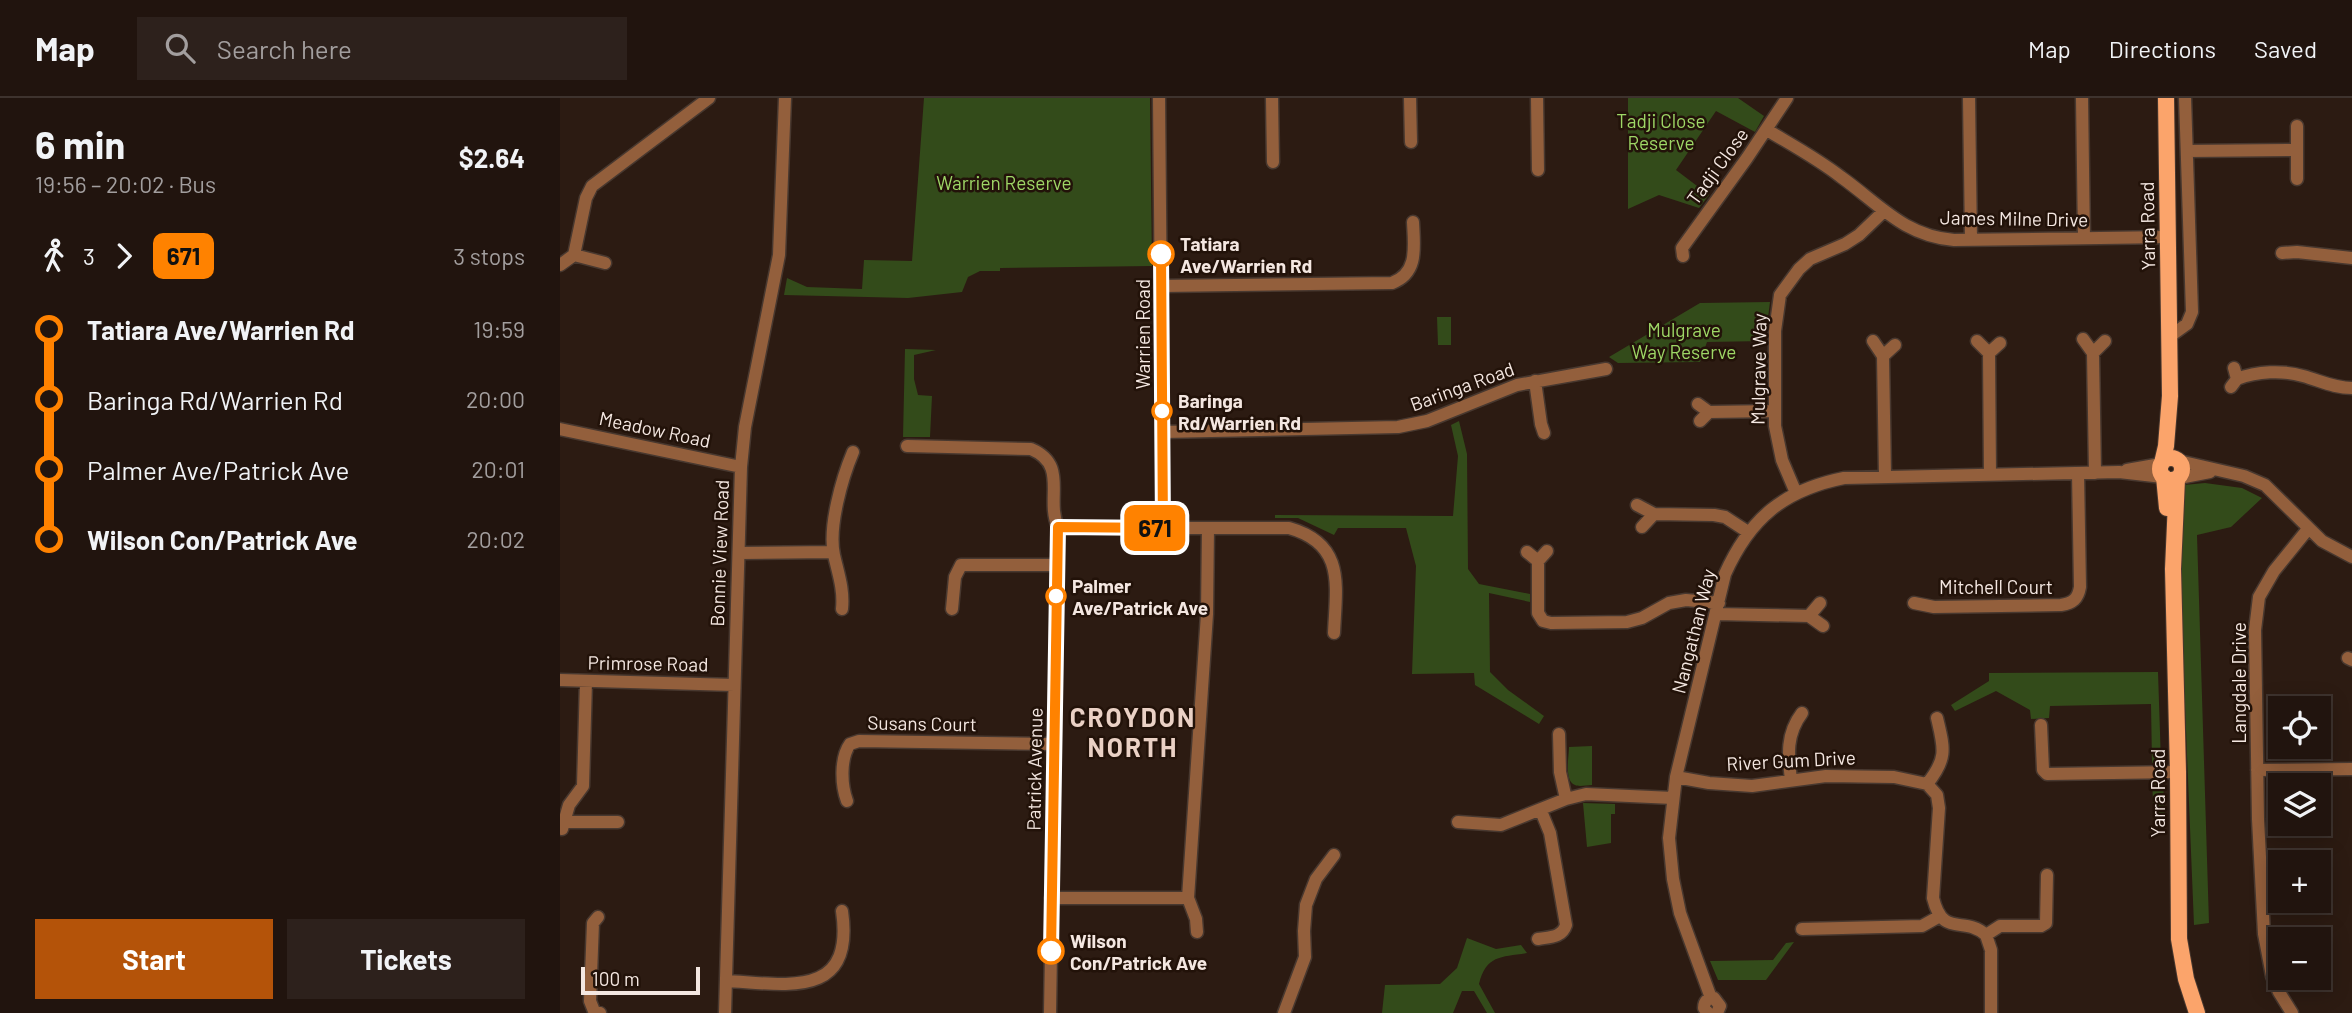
<!DOCTYPE html>
<meta charset="utf-8">
<style>
body{margin:0;font-family:Barlow,sans-serif;background:#2d211c;color:#f1f3f6;height:100vh;display:flex;flex-direction:column;font-size:26px;white-space:nowrap}
*{box-sizing:border-box;margin:0}
p{font-size:23px;color:#a29e9e}
.icon{flex:none;width:38px;height:38px;fill:none;stroke:currentColor;stroke-width:2;stroke-linecap:round;stroke-linejoin:round}
.map{position:relative;flex:1;overflow:hidden}
.panel{display:flex;flex-direction:column;background:#21140e;width:560px}
.panel>*{flex:none}
.badge{padding:0 14px;border-radius:10px;font-size:24px;line-height:46px}
.fabs{position:absolute;left:1708px;top:598px;display:grid;gap:14px}
.fabs a{display:grid;place-items:center;width:63px;height:63px;border-radius:0px;background:#21140e;box-shadow:0 4px 18px #0003,0 0 0 2px #3e332e;font-size:35px}
.scale{position:absolute;left:21px;bottom:18px;width:119px;box-sizing:border-box;padding-left:7px;border:4px solid #f4e7e1;border-top:0;font-size:19px;line-height:24px;white-space:nowrap;color:#f4e7e1;-webkit-text-stroke:5px #221209;paint-order:stroke}
.map>.badge{position:absolute;translate:-50% -50%;box-shadow:0 0 0 4px #fff}
.legs{display:flex;align-items:center;gap:10px;height:77px;padding:0 35px;font-size:23px}
.legs p{margin-inline-start:auto}
.overview{display:flex;align-items:center;justify-content:space-between;height:119px;padding:0 35px}
h1{font-size:38px;font-weight:700;line-height:52px}
.primary-button{display:flex;gap:14px;margin-top:auto;padding:14px 35px}
.primary-button a{flex:1;height:80px;border-radius:0px;background:#b45309;color:#fff;font-size:28px;font-weight:700;line-height:80px;text-align:center}
.primary-button a+a{background:#2d211c;color:#f1f3f6}
ul{padding:0 35px;list-style:none}
li{display:flex;align-items:center;gap:24px;height:70px;font-size:26px}
li i{display:grid;place-items:center;width:10px;height:100%;margin:0 9px;background:currentColor}
li i::after{content:'';width:18px;height:18px;margin:-9px;border:5px solid;border-radius:50%;background:#21140e}
li p{margin-inline-start:auto}
li:first-child i{background:linear-gradient(#0000 50%,currentColor 0)}
li:last-child i{background:linear-gradient(currentColor 50%,#0000 0)}
header{display:flex;align-items:center;gap:42px;box-sizing:border-box;height:98px;padding:0 35px;background:#21140e;border-bottom:2px solid #3e332e}
header strong{font-size:33px}
nav{display:flex;gap:38px;margin-inline-start:auto;font-size:24px}
.search{width:490px;height:63px;background:#2d211c;display:flex;align-items:center;gap:18px;box-sizing:border-box;padding:0 24px;border-radius:0px;color:#a29e9e;font-size:26px}
main{display:flex;flex:1;min-height:0}
.map>svg:first-child{display:block}
.green{fill:#334b1a}
.lines{fill:none;stroke-linecap:round;stroke-linejoin:round}
.minor-casing{stroke:#48382f;stroke-width:15}
.major-casing{stroke:#48382f;stroke-width:18}
.minor{stroke:#935f3c;stroke-width:12}
.major{stroke:#fba46b;stroke-width:16}
.line-1-casing{stroke:#fff;stroke-width:16}
.line-1{stroke:#ff8200;stroke-width:10}
.stop-1-dot{fill:#fff;stroke:#ff8200;stroke-width:3.5}
.labels{text-anchor:middle;dominant-baseline:central;stroke-width:5;stroke-linejoin:round;paint-order:stroke}
.park-label{font-size:19px;fill:#9ed766;stroke:#221209}
.street-label{font-size:19px;fill:#f4e7e1;stroke:#221209}
.stop-label{font-size:19px;font-weight:bold;fill:#f4e7e1;stroke:#221209;text-anchor:start}
.district-label{font-size:26px;font-weight:bold;letter-spacing:2px;fill:#ead1c5;stroke:#221209}
</style>
<header>
<strong>Map</strong>
<div class="search"><svg class="icon" aria-label="search" viewBox="0 0 24 24"><circle cx="10" cy="10" r="6"/><path d="M15 15l6 6"/></svg>Search here</div>
<nav><a>Map</a><a>Directions</a><a>Saved</a></nav>
</header>
<main>
<section class="panel">
<div class="overview"><div><h1>6 min</h1><p>19:56 – 20:02 · Bus</p></div><b>$2.64</b></div>
<div class="legs"><svg class="icon" aria-label="walk" viewBox="0 0 24 24"><circle cx="13" cy="4" r="2"/><path d="M13 8l-2 6 4 7M11 14l-3 7M7 12l3-4h3l4 4"/></svg>3<svg class="icon" aria-label="forward" viewBox="0 0 24 24"><path d="M9 5l7 7-7 7"/></svg><b class="badge" style="background:#ff8200;color:#111">671</b><p>3 stops</p></div>
<ul>
<li><i style="color:#ff8200"></i><b>Tatiara Ave/Warrien Rd</b><p>19:59</p></li>
<li><i style="color:#ff8200"></i><span>Baringa Rd/Warrien Rd</span><p>20:00</p></li>
<li><i style="color:#ff8200"></i><span>Palmer Ave/Patrick Ave</span><p>20:01</p></li>
<li><i style="color:#ff8200"></i><b>Wilson Con/Patrick Ave</b><p>20:02</p></li>
</ul>
<div class="primary-button"><a>Start</a><a>Tickets</a></div>
</section>
<div class="map">
<svg width="1792" height="915" viewBox="0 0 1792 915">
<rect width="100%" height="100%" fill="#2c1b12"/>
<path class="green" d="M364,0H590L592,168L440,170V173H420L408,179L402,194L348,200L224,197L227,180L247,189L302,191L304,162L352,163Z
M1068,0H1178L1204,18L1195,34L1156,13L1116,72L1149,97L1139,110L1099,97L1068,111Z
M1210,204L1205,243L1147,244L1140,264L1058,265L1049,259L1140,205Z
M877,219H891V247H878Z
M345,251L376,252L354,257V281L358,297L372,298L370,339H343Z
M899,323L907,356L908,471L919,486L970,496V504L929,495L930,574L948,592L984,618L979,626L915,587L914,575L852,576L856,468L846,430H778L774,437L738,420H715V417L893,418L898,358L891,327Z
M1645,385L1682,390L1702,400L1671,429L1637,437L1649,825L1634,827L1618,437L1624,387Z
M1598,574L1601,665H1592L1591,606L1490,608L1489,620L1471,621L1470,612L1436,593L1395,613L1391,607L1429,583V575Z
M1032,648V687C1027,687 1019,689 1015,687C1004,684 1009,658 1009,649Z
M1592,682H1603L1605,725H1594Z
M1023,705L1055,706V716H1051V745L1027,749Z
M907,840L936,851L961,847L967,855C941,859 926,857 919,886L935,915H927L914,893H902L893,915H822L825,887L880,886L897,870Z
M1234,844L1206,882H1158L1150,863L1213,862L1226,845Z"/>
<g class="lines">
<g class="minor-casing">
<path id="minor" d="M599,0L603,430
M712,0L713,64
M850,0L851,44
M977,0L978,72
M1409,0L1411,142
M1522,0L1524,140
M1207,32C1232,47 1258,61 1281,79C1319,106 1344,138 1394,142L1608,139
M1627,53L1736,52
M1737,81V28
M1722,155L1737,154L1792,160
M14,157L45,165
M1123,158L1122,150L1187,60L1227,0
M0,167L14,157L26,100L32,88L149,0
M601,188L832,185C859,175 854,148 853,124
M1609,239L1627,226L1632,214L1625,0
M1523,241L1533,255L1545,243
M1313,243L1323,258L1335,247
M1417,243L1429,255L1440,245
M1429,255L1430,377
M1533,255L1535,375
M1323,258L1325,378
M1677,281C1697,273 1723,272 1743,278C1761,283 1774,290 1792,290
M975,283L981,326L984,335
M1671,289L1677,281L1674,270
M1138,306L1149,314L1140,323
M1149,314L1215,313
M0,331L181,369
M603,334L838,329L867,323L957,287L1046,271
M347,348L471,351C509,367 485,400 498,429L490,915
M1619,363L1684,378L1705,387L1762,443L1792,459
M1567,372L1601,366
M1619,380L1650,374
M1236,395L1222,362L1215,328V233L1220,197L1239,171L1250,161L1285,146L1299,137L1324,113
M1077,407L1094,416L1082,429
M1094,416L1154,417L1165,419L1188,434
M498,429L729,430C786,446 776,488 774,535
M967,454L978,463L987,453
M179,455L273,454
M978,463V515L983,523L991,525L1067,524L1082,520L1109,505L1126,502L1159,505
M1260,505L1249,518L1263,528
M1354,505L1374,509L1501,507C1513,505 1518,501 1520,489L1518,375
M282,511C284,491 278,475 274,457C268,429 282,380 293,354
M392,511L395,479L401,467H496
M1156,516L1249,518
M1788,560L1792,562
M0,582L174,587
M1481,627L1483,672L1487,676L1618,674
M999,636L1000,674L1006,701
M1697,672L1792,671
M1116,679L1149,685L1192,688L1266,678L1334,679L1367,686L1377,697L1379,710L1373,800C1383,841 1404,817 1426,837
M1231,682C1228,657 1226,636 1242,615
M1367,686C1388,660 1384,650 1377,620
M287,703C281,687 280,660 290,646L299,643L493,646
M6,724H58
M898,724L941,727L1006,701L1026,696L1113,700
M2,731L9,707L23,688L26,583
M491,800H628
M38,819L33,825L30,903L34,913L40,915
M1242,831L1362,828L1380,818
M637,834L636,821L628,800L647,516L648,430
M1426,837L1440,828H1481L1486,825L1487,777
M1426,837L1431,852V915
M978,841C989,839 1002,840 1006,827L990,735L981,713
M166,883C226,886 295,902 282,813
M1151,900L1120,815L1113,781L1109,740L1116,679L1165,476C1190,420 1224,392 1284,380L1559,374L1603,379
M165,915L181,369L185,329L219,157L225,0
M724,915L745,859L744,833L746,807L756,781L774,757
M1148,915L1144,910C1144,903 1148,900 1154,900L1160,908L1157,915
M1732,915L1719,894L1712,878L1704,836L1698,721L1695,532L1699,499L1714,473L1748,431"/>
</g>
<g class="major-casing">
<path id="major" d="M1600 371a11 11 0 1 1 22 0a11 11 0 1 1-22 0Z
M1602,365L1606,348L1610,298L1606,0
M1604,379L1607,410
M1617,381L1613,471L1618,674L1619,841L1626,881L1637,915"/>
</g>
<use href="#minor" class="minor"/>
<use href="#major" class="major"/>
</g>
<g class="lines">
<g class="line-1-casing">
<path id="line-1" d="M491,853L498,429L603,430L601,156"/>
</g>
<use href="#line-1" class="line-1"/>
</g>
<g class="stop-1-dot">
<circle cx="601" cy="156" r="12"/>
<circle cx="602" cy="313" r="9"/>
<circle cx="496" cy="498" r="9"/>
<circle cx="491" cy="853" r="12"/>
</g>
<g class="labels">
<g class="park-label">
<text x="1101" y="22">Tadji Close<tspan x="1101" dy="22">Reserve</tspan></text>
<text x="444" y="84">Warrien Reserve</text>
<text x="1124" y="231">Mulgrave<tspan x="1124" dy="22">Way Reserve</tspan></text>
</g>
<g class="street-label">
<text transform="translate(1157 68) rotate(-54)">Tadji Close</text>
<text transform="translate(1454 120) rotate(1)">James Milne Drive</text>
<text transform="translate(1587 128) rotate(-91)">Yarra Road</text>
<text transform="translate(582 236) rotate(-90)">Warrien Road</text>
<text transform="translate(1198 271) rotate(-89)">Mulgrave Way</text>
<text transform="translate(902 288) rotate(-20)">Baringa Road</text>
<text transform="translate(95 331) rotate(12)">Meadow Road</text>
<text transform="translate(159 455) rotate(-88)">Bonnie View Road</text>
<text x="1436" y="488">Mitchell Court</text>
<text transform="translate(1133 533) rotate(-76)">Nangathan Way</text>
<text transform="translate(88 565) rotate(1)">Primrose Road</text>
<text transform="translate(1678 585) rotate(-90)">Langdale Drive</text>
<text transform="translate(362 625) rotate(1)">Susans Court</text>
<text transform="translate(1231 662) rotate(-3)">River Gum Drive</text>
<text transform="translate(474 671) rotate(-89)">Patrick Avenue</text>
<text transform="translate(1597 695) rotate(-90)">Yarra Road</text>
</g>
<g class="stop-label">
<text x="620" y="145">Tatiara<tspan x="620" dy="22">Ave/Warrien Rd</tspan></text>
<text x="618" y="302">Baringa<tspan x="618" dy="22">Rd/Warrien Rd</tspan></text>
<text x="512" y="487">Palmer<tspan x="512" dy="22">Ave/Patrick Ave</tspan></text>
<text x="510" y="842">Wilson<tspan x="510" dy="22">Con/Patrick Ave</tspan></text>
</g>
<g class="district-label">
<text x="573" y="618">CROYDON<tspan x="573" dy="30">NORTH</tspan></text>
</g>
</g>
</svg>
<div class="fabs">
<a><svg class="icon" aria-label="locate" viewBox="0 0 24 24"><circle cx="12" cy="12" r="6"/><path d="M12 2v4M12 18v4M2 12h4M18 12h4"/></svg></a>
<a><svg class="icon" aria-label="layers" viewBox="0 0 24 24"><path d="M12 4l9 5-9 5-9-5zM3 14l9 5 9-5"/></svg></a>
<a>+</a>
<a>−</a>
</div>
<div class="scale">100 m</div>
<b class="badge" style="left:595px;top:430px;background:#ff8200;color:#111">671</b>
</div>
</main>
